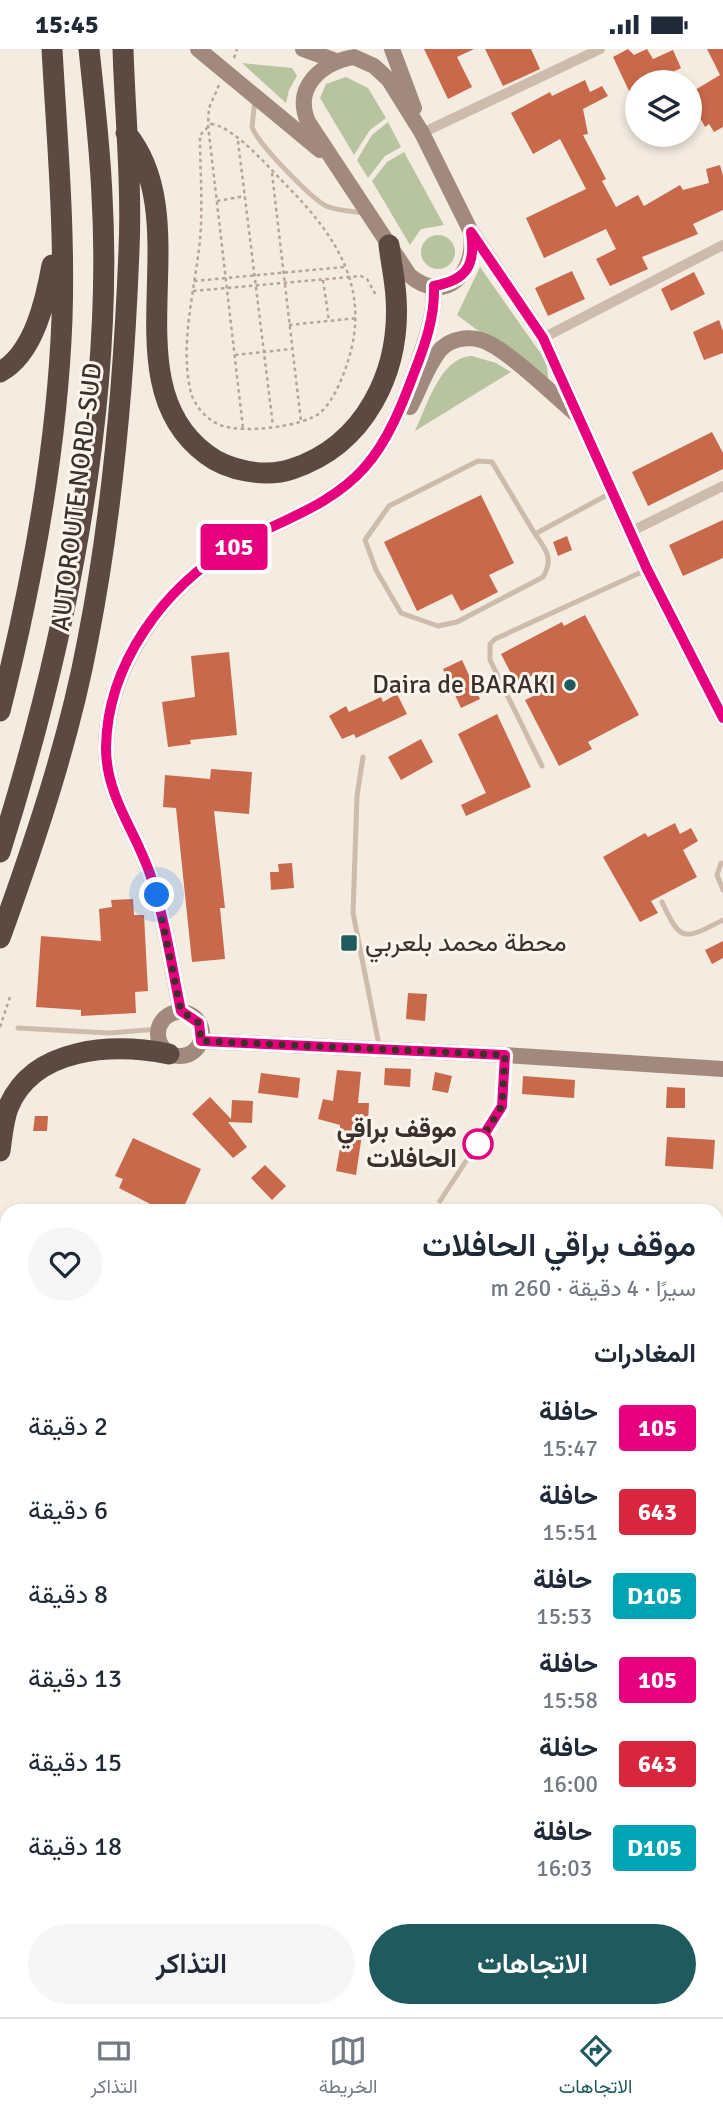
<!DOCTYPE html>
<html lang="ar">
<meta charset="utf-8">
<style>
body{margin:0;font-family:Signika,Vazirmatn,sans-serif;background:#f6f6f7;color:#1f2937;direction:rtl;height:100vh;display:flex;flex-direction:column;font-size:26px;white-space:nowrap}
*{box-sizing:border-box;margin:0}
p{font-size:23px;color:#747a83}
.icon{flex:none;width:38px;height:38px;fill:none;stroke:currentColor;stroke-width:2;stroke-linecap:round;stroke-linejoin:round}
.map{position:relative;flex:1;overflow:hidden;direction:ltr}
.panel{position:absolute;left:0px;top:1155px;width:724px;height:814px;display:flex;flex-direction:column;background:#fff;border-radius:21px 21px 0 0;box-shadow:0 4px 10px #0003;direction:rtl}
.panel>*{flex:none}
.badge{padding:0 14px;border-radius:5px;font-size:24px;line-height:46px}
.fabs{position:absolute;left:625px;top:21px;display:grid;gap:14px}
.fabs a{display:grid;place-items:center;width:77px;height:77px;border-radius:50%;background:#fff;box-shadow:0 4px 10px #0003;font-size:35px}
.you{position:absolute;width:35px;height:35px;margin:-18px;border:5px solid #fff;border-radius:50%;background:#1a73e8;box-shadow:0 0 0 10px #1a73e833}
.map>.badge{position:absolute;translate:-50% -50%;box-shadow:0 0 0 4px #fff}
h2{padding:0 28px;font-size:26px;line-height:63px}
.round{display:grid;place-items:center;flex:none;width:74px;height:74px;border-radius:37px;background:#f6f6f7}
.overview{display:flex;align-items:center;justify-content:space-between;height:119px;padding:0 28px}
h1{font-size:33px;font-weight:600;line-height:52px}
.action{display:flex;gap:14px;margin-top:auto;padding:14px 28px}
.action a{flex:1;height:80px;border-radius:42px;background:#1f5a5e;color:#fff;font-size:28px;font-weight:600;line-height:80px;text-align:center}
.action a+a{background:#f6f6f7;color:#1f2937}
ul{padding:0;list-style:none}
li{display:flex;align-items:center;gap:21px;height:84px;padding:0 28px}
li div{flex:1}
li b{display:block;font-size:26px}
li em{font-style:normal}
li .badge{min-width:77px;font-weight:700;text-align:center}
.status{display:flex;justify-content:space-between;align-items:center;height:49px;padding:0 35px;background:#fff;direction:ltr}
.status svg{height:19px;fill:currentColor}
.tabs{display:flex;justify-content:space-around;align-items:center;height:98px;border-top:2px solid #e0e1e3;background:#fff;font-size:19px;color:#747a83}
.tabs a{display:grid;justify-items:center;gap:4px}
.tabs .active{color:#1f5a5e}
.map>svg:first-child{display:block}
.green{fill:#b8c4a0}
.building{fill:#c8694b}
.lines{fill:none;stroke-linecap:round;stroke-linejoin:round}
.path{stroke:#b9a596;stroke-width:2.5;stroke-dasharray:3.5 3.5;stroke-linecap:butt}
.lane{stroke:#cdbbac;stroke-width:5}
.street{stroke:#cdbbac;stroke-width:10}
.secondary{stroke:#a18a7d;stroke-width:16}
.highway{stroke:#5c4a42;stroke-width:21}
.line-casing{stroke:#fff;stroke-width:16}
.line{stroke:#e6007e;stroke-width:10}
.walk{stroke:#3b302b;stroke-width:7;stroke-dasharray:0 12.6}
.poi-dot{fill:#1f5a5e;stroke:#fbf5ee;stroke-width:2.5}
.stop-dot{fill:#fff;stroke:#e6007e;stroke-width:3.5}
.labels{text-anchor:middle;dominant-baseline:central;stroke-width:6;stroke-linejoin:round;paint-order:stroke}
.street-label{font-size:26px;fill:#3b302b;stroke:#fbf5ee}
.poi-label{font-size:26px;fill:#3b302b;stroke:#fbf5ee;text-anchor:end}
.stop-label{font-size:26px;font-weight:bold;fill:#3b302b;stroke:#fbf5ee;text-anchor:end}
</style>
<div class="status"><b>15:45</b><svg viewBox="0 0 49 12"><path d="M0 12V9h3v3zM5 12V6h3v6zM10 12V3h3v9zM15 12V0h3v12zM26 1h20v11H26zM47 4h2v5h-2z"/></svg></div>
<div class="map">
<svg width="723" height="1968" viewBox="0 0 723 1968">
<rect width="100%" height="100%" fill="#f4ebe1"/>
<path class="green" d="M242,14L292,19L297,27L289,41L286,54Z
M346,28L368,39L386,69L370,81L354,106L320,49L326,35Z
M388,73L401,98L385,107L368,129L357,111L372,86Z
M404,103L444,176L421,180L410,196L372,132L387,113Z
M421 203a17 17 0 1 1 34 0a17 17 0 1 1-34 0Z
M480,218L546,312L549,334L457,266Z
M472,307L496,314L511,323L415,382C427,358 440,308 472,307Z"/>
<path class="building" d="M424,0H474L457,8L472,38L448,50Z
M485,0H531L540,20L503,37Z
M628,0L634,6L647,0L653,10L673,1L681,19L662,28L664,33H637V59L613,8Z
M707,0H723V78L714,83L709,75L705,78L698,65L690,69V44L720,26Z
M585,31L590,43L602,37L608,47L583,60L588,85L583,86L606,130L602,132L616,158L638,146L644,157L680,136L683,141L709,134L706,120L720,116L723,127V161L693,175L698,185L642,208L648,220L610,237L596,210L616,200L606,180L544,209L526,169L586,140L560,90L533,105L511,64L550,43L552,47Z
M572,222L585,250L548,267L535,239Z
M694,223L705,245L671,262L661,240Z
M719,271L723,282V304L704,311L693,283Z
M712,383L723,404V420L648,457L632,423Z
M481,446L514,514L489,526L498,543L461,562L452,545L417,562L384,493Z
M723,471V509L683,527L669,496Z
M567,487L572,501L558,507L553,493Z
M585,566L639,666L588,693L592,700L559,717L525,651L550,639L542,622L516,634L501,605L562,573L564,577Z
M229,603L237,686L190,691L191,695L168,698L162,653L195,648L191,607Z
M462,611L480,650L461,659L443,620Z
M397,645L407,665L356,689L354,685L342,690L329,667L346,657L349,663L381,648L383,653Z
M497,665L531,738L466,767L461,756L486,744L458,685Z
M421,690L433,713L401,731L388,708Z
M211,720L252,723L249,765L214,762L225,859H220L225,910L192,913L176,759L163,758L165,726L210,730Z
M675,774L680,785L691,779L698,792L683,801L697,828L651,852L658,864L640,873L603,808L645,784L648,788Z
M292,814L294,839L271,841L270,823H279L278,815Z
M133,850L134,866H144L148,942L135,943L136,964L81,967V961L36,958L41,887L101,892L99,860L112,858L111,851Z
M723,892V909L712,915L705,901Z
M408,944L427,945L425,972L406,970Z
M385,1019L411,1020L410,1038L384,1036Z
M337,1021L361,1023L358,1054H369L368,1072H364L356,1126L336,1122L340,1099V1076L318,1070L323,1050L333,1052Z
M435,1023L452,1027L448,1044L432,1041Z
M261,1024L300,1029L298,1049L258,1044Z
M523,1027L575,1031L574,1049L522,1045Z
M667,1038L685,1039V1059H666Z
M210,1048L231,1070L232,1051L253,1052L252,1074L228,1073L247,1098L233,1109L192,1065Z
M35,1067H48L47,1082H33Z
M667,1088L715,1091L713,1120L665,1117Z
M133,1089L201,1120L182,1162H164L119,1139L123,1130L115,1127Z
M265,1116L286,1137L272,1151L251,1129Z"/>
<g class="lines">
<path class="path" d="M234,9L237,0
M219,36L209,59L208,76L243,379
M211,75C234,77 272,122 288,138C337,188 371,240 348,312C343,328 334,351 321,363C304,378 244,384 223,377C209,373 195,358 191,344C179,295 195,241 200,191C203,156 200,121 200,86Z
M238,92L273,377
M272,124L301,373
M217,152L245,147
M323,231L329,272
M194,232L344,218
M193,242L361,227L367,230L377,248
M289,276L358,269
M235,306L291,300
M0,978L10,948"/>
<path class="lane" d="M255,50L252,78C258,95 311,149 326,157C338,162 351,162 363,164
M535,485C546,500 554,510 543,528L457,573L438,577L401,564L376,521L365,491L389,457L478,412L492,413L535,485L609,445
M363,708L357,747L353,864L379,996
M542,717L490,611V595L495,590L646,521
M721,814L717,826L723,841
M662,853C681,894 684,891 723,871
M18,979L109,984L158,980
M440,1152L502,1057L505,1009"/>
<path class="street" d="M422,84L600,0
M543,289L723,196
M630,483L723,437
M718,1598L723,1604"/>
<path class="secondary" d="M198,0L320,101
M303,0L336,12
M392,0L414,59
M354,8L374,17L389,31L422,84L471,183C477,224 445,257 409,226L308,73C293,38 321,14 354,8Z
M472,184L543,289L647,520L723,669
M410,358C420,340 427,316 441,300C451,290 467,287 481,291C504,297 556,348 576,365
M158 985a22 22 0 1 1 44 0a22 22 0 1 1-44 0Z
M181,963C172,918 165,871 151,828C137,784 106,748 106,699C107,616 164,538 234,497C278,472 330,458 365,418C388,392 402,356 414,324C424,296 435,268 434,238
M201,992L505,1006L723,1020"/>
<path class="highway" d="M126,84C200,173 108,332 206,405C228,422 266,429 292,420C365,396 401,323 396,248C395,231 391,213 389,196
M0,323C34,305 46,250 52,216
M0,662C32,535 57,401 62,270C65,180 57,90 52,0
M0,803C64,601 114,360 102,147C100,98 94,49 89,0
M0,889C35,792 69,692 88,590C113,462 124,331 129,201C132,135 125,66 123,0
M0,1102C2,1088 3,1073 8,1059C33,997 114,994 169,1005"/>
</g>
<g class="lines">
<g class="line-casing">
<path id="line" d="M472,1105L502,1057L505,1006L201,992L199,974L181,962C172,918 165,871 151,828C137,784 106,748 106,699C107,615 164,538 234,497C278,472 330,458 365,418C388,392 402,356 414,324C425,296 435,268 434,237C467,231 476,216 471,183L543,289L647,520L723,669"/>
</g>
<use href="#line" class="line"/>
<path class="walk" d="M157,846L181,962L199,974L201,992L505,1006L502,1057L478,1095"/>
</g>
<g class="poi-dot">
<circle cx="570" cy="636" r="7"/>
<rect x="340" y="885" width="18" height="18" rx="3.5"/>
</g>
<circle class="stop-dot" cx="478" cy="1095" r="14"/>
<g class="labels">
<g class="street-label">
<text transform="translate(77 448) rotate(-83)">AUTOROUTE NORD-SUD</text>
</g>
<g class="poi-label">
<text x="556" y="636">Daira de BARAKI</text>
<text x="365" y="894" text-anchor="start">محطة محمد بلعربي</text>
</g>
<g class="stop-label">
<text x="457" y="1080">موقف براقي<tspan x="457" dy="30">الحافلات</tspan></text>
</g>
</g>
</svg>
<div class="fabs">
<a><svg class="icon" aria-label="layers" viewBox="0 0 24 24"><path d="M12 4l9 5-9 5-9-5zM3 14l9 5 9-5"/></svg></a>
</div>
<div class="you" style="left:157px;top:846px"></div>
<b class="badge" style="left:234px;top:498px;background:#e6007e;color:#fff">105</b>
<section class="panel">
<div class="overview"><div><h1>موقف براقي الحافلات</h1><p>سيرًا · 4 دقيقة · 260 m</p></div><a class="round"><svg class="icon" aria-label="heart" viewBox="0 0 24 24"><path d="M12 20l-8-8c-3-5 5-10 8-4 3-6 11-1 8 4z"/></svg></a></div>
<h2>المغادرات</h2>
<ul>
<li><span class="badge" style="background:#e6007e;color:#fff">105</span><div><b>حافلة</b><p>15:47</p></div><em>2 دقيقة</em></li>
<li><span class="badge" style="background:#d7263d;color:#fff">643</span><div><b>حافلة</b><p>15:51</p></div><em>6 دقيقة</em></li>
<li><span class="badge" style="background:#00a3b4;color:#fff">D105</span><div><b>حافلة</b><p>15:53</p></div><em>8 دقيقة</em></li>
<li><span class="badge" style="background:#e6007e;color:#fff">105</span><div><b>حافلة</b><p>15:58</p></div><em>13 دقيقة</em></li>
<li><span class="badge" style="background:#d7263d;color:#fff">643</span><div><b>حافلة</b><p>16:00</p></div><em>15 دقيقة</em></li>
<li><span class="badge" style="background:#00a3b4;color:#fff">D105</span><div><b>حافلة</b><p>16:03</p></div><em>18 دقيقة</em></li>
</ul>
<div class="action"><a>الاتجاهات</a><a>التذاكر</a></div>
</section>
</div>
<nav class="tabs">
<a class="active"><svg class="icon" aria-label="directions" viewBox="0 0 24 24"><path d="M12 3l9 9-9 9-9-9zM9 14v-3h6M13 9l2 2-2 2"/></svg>الاتجاهات</a>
<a><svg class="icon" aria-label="map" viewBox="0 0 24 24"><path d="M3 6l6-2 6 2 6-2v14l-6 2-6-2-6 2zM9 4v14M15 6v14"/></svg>الخريطة</a>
<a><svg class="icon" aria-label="tickets" viewBox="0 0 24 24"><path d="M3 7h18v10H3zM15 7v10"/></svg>التذاكر</a>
</nav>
